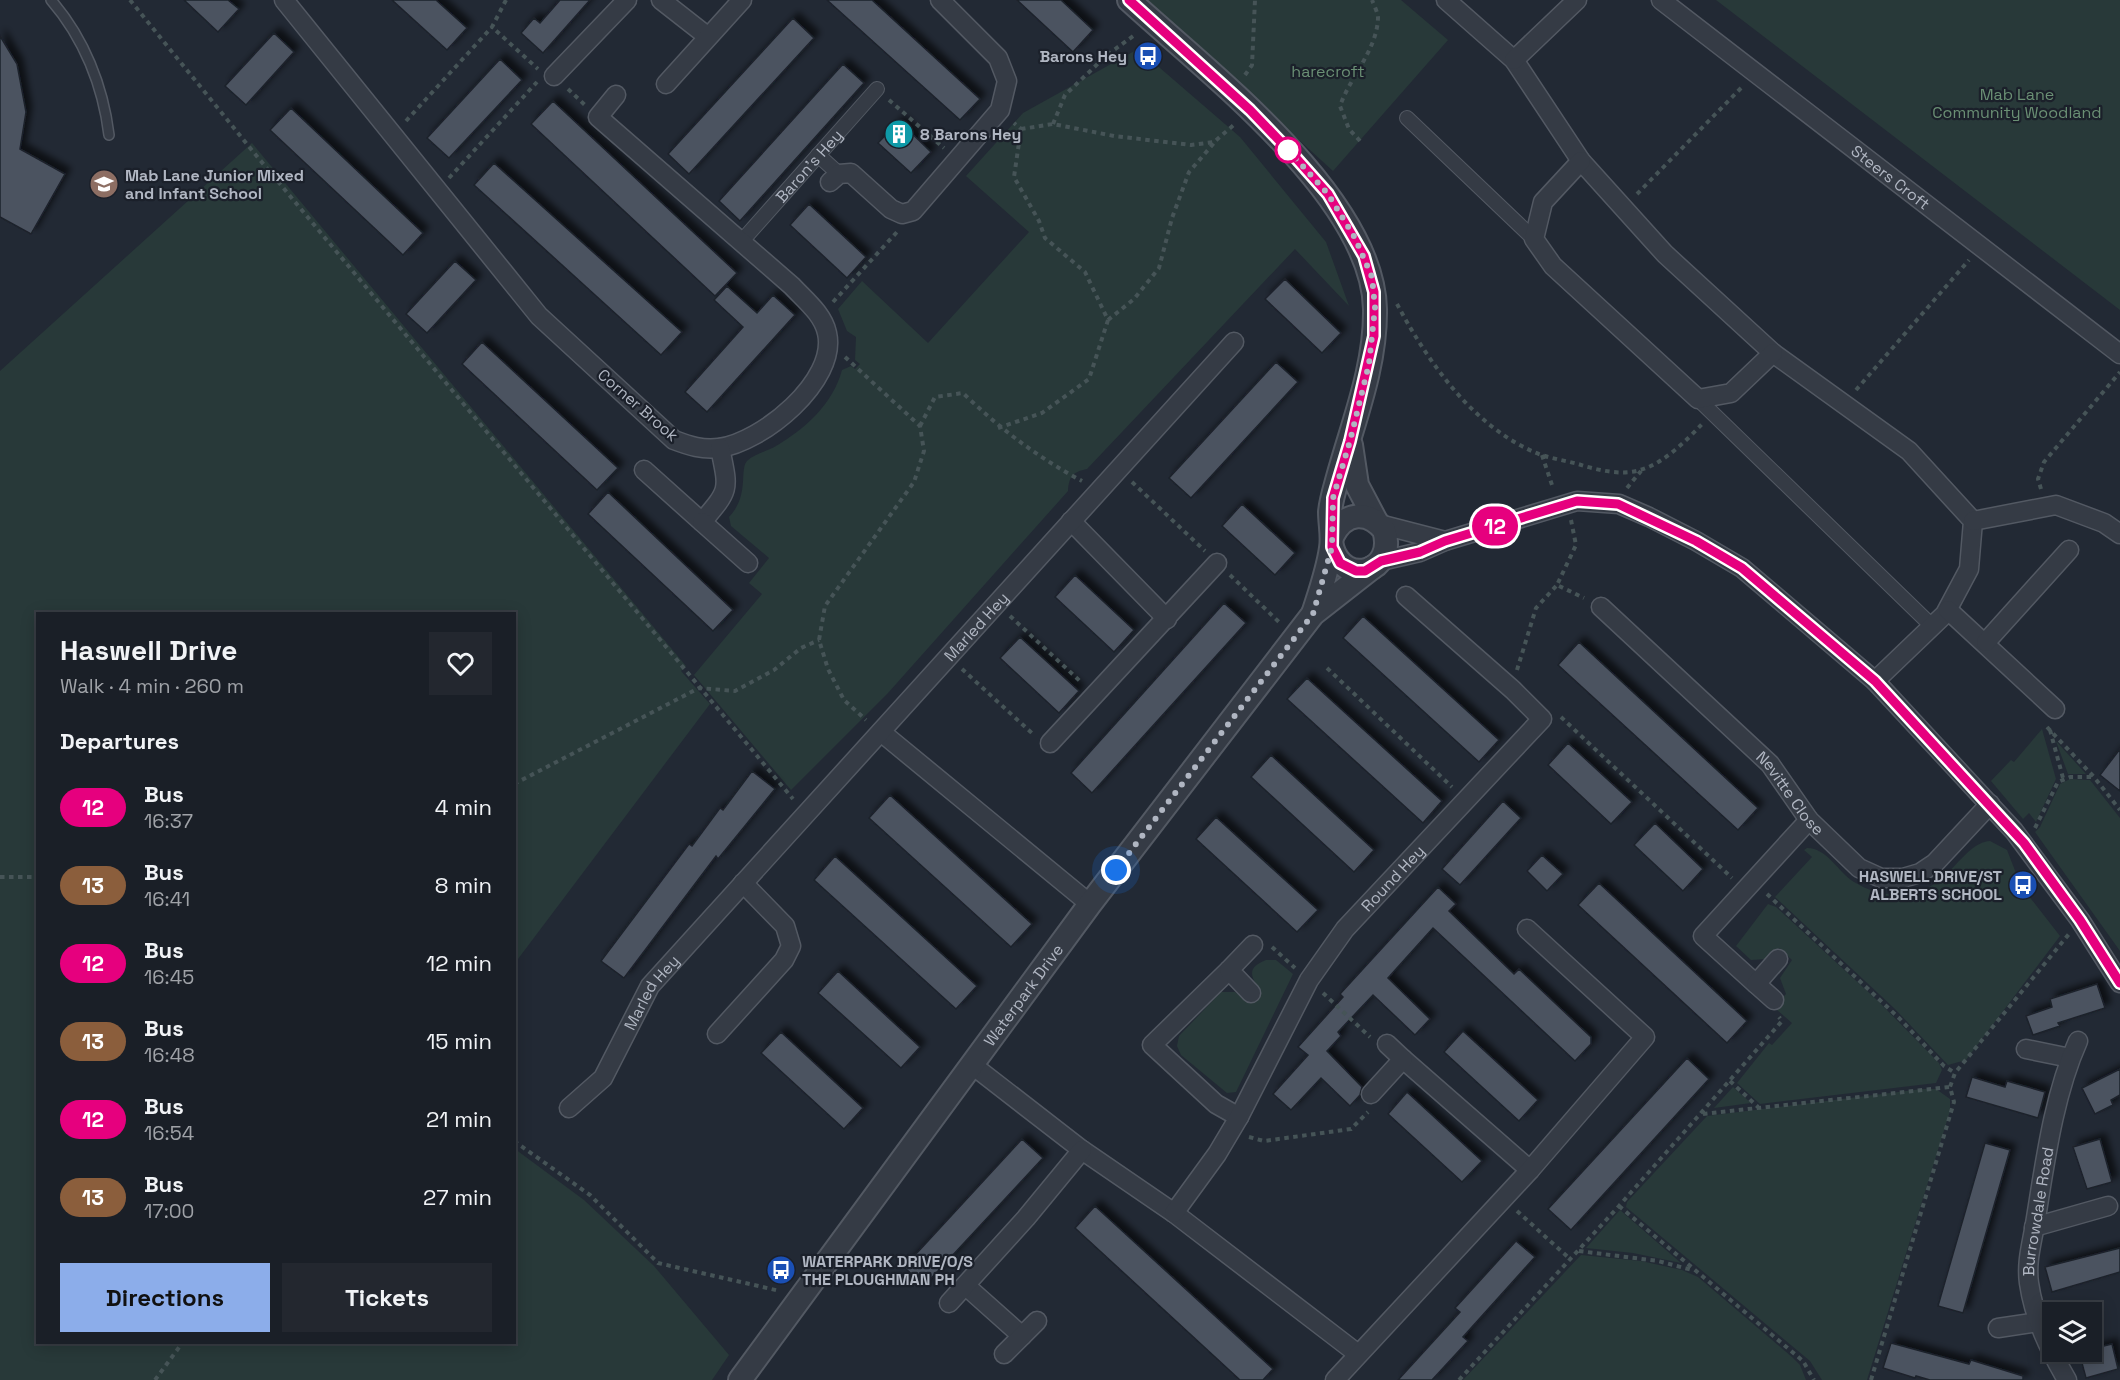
<!DOCTYPE html>
<meta charset="utf-8">
<style>
body{margin:0;font-family:"Space Grotesk",sans-serif;background:#23272f;color:#f1f3f6;height:100vh;display:flex;flex-direction:column;font-size:22px;white-space:nowrap}
*{box-sizing:border-box;margin:0}
p{font-size:20px;color:#9fa2a7}
.icon{flex:none;width:33px;height:33px;fill:none;stroke:currentColor;stroke-width:2;stroke-linecap:round;stroke-linejoin:round}
.map{position:relative;flex:1;overflow:hidden}
.side{position:absolute;left:36px;top:612px;width:480px;height:732px;display:flex;flex-direction:column;background:#1a1f27;border-radius:0px;box-shadow:0 3px 15px #0003,0 0 0 2px #383d44}
.side>*{flex:none}
.badge{padding:0 12px;border-radius:20px;font-size:21px;line-height:39px}
.buttons{position:absolute;left:2042px;top:1302px;display:grid;gap:12px}
.buttons a{display:grid;place-items:center;width:60px;height:60px;border-radius:0px;background:#1a1f27;box-shadow:0 3px 15px #0003,0 0 0 2px #383d44;font-size:30px}
.you{position:absolute;width:30px;height:30px;margin:-15px;border:4px solid #fff;border-radius:50%;background:#1a73e8;box-shadow:0 0 0 9px #1a73e833}
.map>.badge{position:absolute;translate:-50% -50%;box-shadow:0 0 0 3px #fff}
h2{padding:0 24px;font-size:22px;line-height:54px}
.round{display:grid;place-items:center;flex:none;width:63px;height:63px;border-radius:0px;background:#23272f}
.summary{display:flex;align-items:center;justify-content:space-between;height:102px;padding:0 24px}
h1{font-size:28px;font-weight:700;line-height:45px}
.primary-button{display:flex;gap:12px;margin-top:auto;padding:12px 24px}
.primary-button a{flex:1;height:69px;border-radius:0px;background:#8cadea;color:#111;font-size:24px;font-weight:700;line-height:69px;text-align:center}
.primary-button a+a{background:#23272f;color:#f1f3f6}
ul{padding:0;list-style:none}
li{display:flex;align-items:center;gap:18px;height:78px;padding:0 24px}
li div{flex:1}
li b{display:block;font-size:22px}
li em{font-style:normal}
li .badge{min-width:66px;font-weight:700;text-align:center}
.map>svg:first-child{display:block}
.green{fill:#283939}
.building{fill:#4b5360;stroke:#1d222c;stroke-width:1.5;filter:url(#shadow)}
.lines{fill:none;stroke-linecap:round;stroke-linejoin:round}
.service-casing{stroke:#535963;stroke-width:12}
.pedestrian-casing{stroke:#535963;stroke-width:16}
.minor-casing{stroke:#535963;stroke-width:21}
.tertiary-casing{stroke:#535963;stroke-width:26}
.path{stroke:#465457;stroke-width:4;stroke-dasharray:4.5 4.5;stroke-linecap:butt}
.service{stroke:#353b45;stroke-width:9}
.pedestrian{stroke:#353b45;stroke-width:14}
.minor{stroke:#353b45;stroke-width:18}
.tertiary{stroke:#353b45;stroke-width:22}
.line-casing{stroke:#fff;stroke-width:14}
.line{stroke:#e6007e;stroke-width:9}
.walk{stroke:#b0b6c2;stroke-width:6;stroke-dasharray:0 10.8}
.stop-dot{fill:#fff;stroke:#e6007e;stroke-width:3}
.labels{text-anchor:middle;dominant-baseline:central;stroke-width:4.5;stroke-linejoin:round;paint-order:stroke}
.poi-label{font-size:16px;font-weight:bold;fill:#b0b6c2;stroke:#1b202a;text-anchor:start}
.park-label{font-size:16px;fill:#6a8f74;stroke:#1b202a}
.street-label{font-size:16px;fill:#b0b6c2;stroke:#1b202a}
</style>
<div class="map">
<svg width="2120" height="1380" viewBox="0 0 2120 1380">
<defs>
<filter id="shadow"><feDropShadow dx="5.5" dy="-5.5" stdDeviation="3" flood-color="#0009"/></filter>
</defs>
<rect width="100%" height="100%" fill="#222934"/>
<path class="green" d="M1146,0H1401L1448,40L1333,171Z
M1716,0H2120V310Z
M1138,49L1240,137L1326,242L1349,306L1295,249L1087,469C1073,472 1069,476 1068,491L888,693L791,790L694,675L762,594L749,583L769,558L731,526L729,517C750,495 739,470 747,461C754,454 768,451 776,446C805,429 833,404 842,370L851,366L855,369L860,364L855,360L856,337L847,331L838,309L862,281L928,343L1029,232L966,176L1023,113Z
M252,143L686,666L681,671L710,704L515,963L514,614H38V1342H514L515,1149L584,1200L654,1266L729,1355L712,1380H0V371Z
M2042,729L2056,779L2036,822L2029,813L2023,819L1991,781L2011,760L2014,762Z
M2056,741L2086,774H2068Z
M2070,779L2090,780L2120,818V951L2035,832L2040,827L2060,784Z
M1990,841L2007,850L2021,886L2060,936L1966,1060L1948,1065L1895,1009L1775,897L1812,857L1804,850L1807,848C1827,848 1838,872 1854,882C1867,890 1883,895 1898,895C1949,895 1960,843 1990,841Z
M1768,904L1776,907L1878,1001L1939,1063L1942,1070L1936,1083L1760,1104L1737,1083L1769,1043L1772,1045L1792,1023L1777,1010L1776,1005L1786,994L1780,978L1792,960L1779,948L1766,959L1751,960L1736,946Z
M1266,960H1276L1293,974L1236,1092L1227,1093L1181,1055L1177,1046L1179,1036L1221,992H1235L1249,1003L1260,990C1249,975 1248,967 1266,960Z
M1733,1087L1751,1103L1714,1108Z
M1922,1089H1936L1950,1099V1111L1867,1380H1822L1810,1361L1626,1207L1627,1202L1707,1116Z
M1620,1210L1681,1263L1633,1253L1586,1248Z
M1581,1255L1641,1261L1682,1270L1698,1277L1792,1357L1800,1365L1806,1380H1463Z"/>
<path class="building" d="M184,0H228L239,9L218,32Z
M392,0H436L467,28L447,50Z
M560,0H590L543,53L521,33L534,18L540,23Z
M827,0H872L980,99L960,120Z
M1017,0H1061L1093,30L1073,52Z
M793,18L814,38L689,174L668,154Z
M274,33L294,52L246,105L225,86Z
M0,36L17,64L26,112L20,149L65,174L31,234L0,217Z
M500,59L522,80L449,158L427,138Z
M843,64L864,83L740,221L719,201Z
M553,101L737,273L715,296L531,124Z
M291,108L423,233L403,255L270,130Z
M899,121L931,152L911,173L878,143Z
M494,163L682,332L661,355L474,185Z
M809,204L866,257L847,278L790,225Z
M455,261L476,280L427,333L406,314Z
M1285,279L1341,333L1322,353L1265,299Z
M727,286L757,313L773,295L795,315L707,412L685,392L743,327L714,300Z
M482,342L618,468L597,490L462,364Z
M1276,362L1298,382L1191,498L1169,478Z
M608,492L733,610L713,631L588,514Z
M1242,504L1295,553L1275,575L1222,526Z
M1075,575L1134,630L1114,652L1055,597Z
M1224,603L1246,623L1092,793L1071,773Z
M1363,616L1499,740L1479,762L1343,638Z
M1020,637L1079,691L1059,713L1000,658Z
M1579,642L1758,808L1738,830L1558,665Z
M1307,678L1442,801L1423,823L1287,699Z
M1568,743L1632,802L1611,824L1548,765Z
M2120,749V791L2100,775Z
M1271,755L1374,850L1354,872L1251,777Z
M752,771L775,789L718,859L716,856L624,978L601,961L689,844L692,846L720,808L723,810Z
M890,795L1032,924L1011,947L869,818Z
M1503,801L1521,818L1460,885L1442,869Z
M1216,817L1318,910L1297,932L1196,839Z
M1655,823L1703,869L1683,891L1634,845Z
M1542,855L1563,874L1547,891L1527,871Z
M835,856L977,986L956,1009L814,880Z
M1599,883L1747,1021L1727,1043L1578,905Z
M1438,887L1456,904L1449,911L1514,974L1519,969L1591,1037V1044L1575,1061L1433,928L1388,978L1430,1019L1415,1035L1373,995L1338,1032L1341,1036L1327,1051L1362,1087L1360,1095L1350,1106L1321,1078L1291,1110L1273,1094L1308,1055L1298,1047L1343,997L1340,994Z
M838,971L920,1047L901,1068L818,993Z
M2097,984L2105,1008L2058,1023L2060,1026L2033,1035L2026,1016L2052,1007L2050,999Z
M1463,1031L1538,1100L1519,1121L1444,1052Z
M781,1032L863,1108L844,1129L761,1053Z
M1687,1058L1709,1079L1571,1230L1548,1209Z
M2120,1069V1095L2111,1100L2113,1105L2095,1114L2082,1088Z
M1972,1077L2005,1087L2007,1081L2045,1092L2038,1118L1966,1097Z
M1407,1092L1482,1161L1462,1182L1388,1114Z
M1022,1139L1043,1158L924,1286L904,1267Z
M2100,1139L2112,1182L2087,1189L2073,1147Z
M1985,1143L2010,1150L1963,1313L1938,1306Z
M1095,1206L1273,1369L1263,1380H1240L1075,1228Z
M1516,1241L1535,1257L1463,1337L1468,1341L1432,1380H1398L1460,1312L1455,1308Z
M2120,1248V1272L2052,1292L2045,1267Z
M1891,1343L1969,1364L1971,1360L2023,1376V1380H1930L1916,1376L1915,1378L1883,1368Z
M2112,1344L2118,1369L2086,1378L2079,1352H2091V1349Z"/>
<g class="lines">
<g class="service-casing">
<path id="service" d="M51,0C84,38 103,86 109,135"/>
</g>
<g class="pedestrian-casing">
<g id="pedestrian">
<path d="M1407,118L1534,239"/>
<path d="M818,155L839,174"/>
<path id="s1" d="M741,242L877,89"/>
<path d="M1698,399L1932,626"/>
</g>
</g>
<g class="minor-casing">
<g id="minor">
<path d="M284,0L539,316L674,440C690,446 702,450 719,448C761,443 838,381 827,333C823,314 805,300 792,286L598,117L616,95"/>
<path d="M661,0L707,36"/>
<path d="M1446,0L1514,60L1581,161L1665,254L1773,353L1909,451L1973,521L1969,569L1945,614L1875,681"/>
<path id="s2" d="M1661,0L2120,354"/>
<path d="M1514,60L1577,0"/>
<path d="M554,76L627,0"/>
<path d="M666,84L742,0"/>
<path d="M1581,161L1543,202L1534,239L1553,266L1698,399L1731,393L1773,353"/>
<path d="M830,182L839,174L851,173L891,209L902,214L913,211L1000,110L1007,81L998,58L940,0"/>
<path d="M644,470L702,522C730,489 729,491 720,448"/>
<path d="M1071,521L1167,619"/>
<path d="M1973,521L2056,505L2104,523L2120,534"/>
<path d="M702,522L748,563"/>
<path d="M1379,524L1445,541"/>
<path d="M1381,561L1420,552L1445,541L1577,501L1619,504L1649,517L1696,541L1742,568L1875,681L2014,831L2080,920L2120,983"/>
<path id="s3" d="M1601,607L1770,764L1809,820L1859,868L1881,878H1903L1920,873L1935,863L1990,804"/>
<path d="M1948,610L2055,709"/>
<path d="M1986,642L2069,550"/>
<path d="M881,732L1090,904"/>
<path d="M1050,743L1217,563"/>
<path d="M1229,970L1152,1045L1216,1104L1239,1117"/>
<path d="M1756,984L1703,936L1809,820"/>
<path d="M1251,993L1229,970L1253,945"/>
<path d="M1774,1000L1756,984L1778,959"/>
<path d="M717,1034L784,960L791,946L785,926L743,883"/>
<path d="M2026,1049L2070,1058"/>
<path d="M1403,1059L1530,1170"/>
<path d="M971,1064L1082,1150L1174,1213L1358,1354"/>
<path d="M1371,1094L1403,1059L1387,1044"/>
<path id="s4" d="M569,1108L603,1078L650,986L1234,342"/>
<path id="s5" d="M1174,1213L1217,1154L1239,1117L1309,980L1345,929L1542,719L1513,690L1406,596"/>
<path d="M2034,1227L2108,1206"/>
<path d="M966,1286L1022,1336"/>
<path d="M949,1303L1026,1218L1082,1150"/>
<path d="M1998,1328L2038,1322"/>
<path d="M1004,1354L1037,1321"/>
<path d="M1335,1380L1530,1170L1645,1037L1527,929"/>
<path id="s6" d="M2067,1380C2049,1349 2034,1318 2029,1283C2026,1262 2032,1243 2035,1224C2045,1163 2053,1097 2078,1041"/>
</g>
</g>
<g class="tertiary-casing">
<g id="tertiary">
<path d="M1129,0C1206,71 1373,197 1375,309C1376,367 1353,422 1338,477C1335,488 1331,500 1330,512C1330,524 1333,536 1331,548C1328,570 1320,592 1313,614"/>
<path d="M1351,445L1357,485L1376,521"/>
<path d="M1332,547C1344,588 1397,572 1384,530C1368,510 1345,512 1333,535"/>
<path id="s7" d="M740,1380L1090,904L1313,614L1373,567"/>
</g>
</g>
<path class="path" d="M130,0L255,154L793,799
M506,0L492,27L538,69
M1245,75L1252,65L1255,0
M568,89L585,105
M889,100L944,148
M406,121L492,27
M1053,124L1065,95L1107,55L1136,34
M1021,129L1053,124L1114,136L1191,145L1214,142L1236,123
M1360,141L1349,129L1340,106C1350,77 1377,50 1378,18C1378,13 1374,5 1372,0
M449,178L537,82
M1637,194L1743,86
M833,302L897,232
M1397,304C1428,362 1472,425 1534,452C1547,458 1563,460 1578,464C1597,470 1621,476 1640,470C1663,464 1686,441 1702,424
M1108,320L1134,299L1159,268L1172,218L1189,172L1214,143
M845,357L920,426L924,451L914,482L825,606L819,640L828,669L844,700L866,720
M1856,390L1969,260
M920,426L935,397L963,393C999,428 1037,457 1082,481
M998,428L1042,413L1089,379L1108,320L1085,272L1045,238L1039,221L1014,177L1021,129L1014,123
M1542,455L1553,488
M1132,482L1205,551
M1627,488L1641,471
M2041,489L2038,479L2044,462L2120,372
M1571,520L1576,545L1557,585L1584,598
M1230,575L1281,624
M1010,616L1081,682
M1327,668L1452,787
M962,669L1034,735
M1517,670L1536,608L1557,585
M1561,717L1732,878
M2047,727L2094,777L2120,810
M2050,730L2063,778
M514,784L699,688L735,691L774,670L801,648L819,640
M2035,828L2058,782L2070,777H2094
M0,877H38
M1767,894L1900,1019L1944,1066L1955,1073
M1272,947L1295,968
M1323,993L1370,1037
M1730,1081L1758,1107
M1703,1114L1950,1087
M1249,1137L1264,1141L1351,1129L1368,1112
M514,1141L590,1195L658,1263L780,1291
M1619,1206L1803,1361L1814,1380
M1517,1211L1570,1259
M1579,1251L1658,1261L1692,1270
M155,1380L183,1342
M1459,1380L1619,1206L1782,1021L1779,1017
M1871,1380L1954,1102L1950,1087L1955,1073L2069,934"/>
<use href="#service" class="service"/>
<use href="#pedestrian" class="pedestrian"/>
<use href="#minor" class="minor"/>
<use href="#tertiary" class="tertiary"/>
</g>
<g class="lines">
<g class="line-casing">
<path id="line" d="M1129,0L1250,110L1296,158L1328,194L1364,256L1374,292V336L1350,441L1333,498L1332,547L1340,563L1356,571H1365L1381,561L1420,552L1445,541L1577,501L1618,504L1696,541L1742,568L1875,681L2024,843L2080,920L2120,983"/>
</g>
<use href="#line" class="line"/>
<path class="walk" d="M1116,870L1313,614L1332,547L1333,498L1350,441L1369,364L1375,308L1372,277L1355,238L1328,194L1281,142L1288,150"/>
</g>
<defs>
<g id="bus-disc" transform="scale(1.5)"><circle r="9.5" fill="#1a4fb4" stroke="#1b202a"/><path d="M-5-6H5V4H4V6H2V4H-2V6H-4V4H-5ZM-3.5-4V0h7V-4ZM-3.5 1.2v1.5H-2V1.2ZM2 1.2v1.5H3.5V1.2Z" fill="#fff"/></g>
<g id="building-disc" transform="scale(1.5)"><circle r="9.5" fill="#0f9aa8" stroke="#1b202a"/><path d="M-4-6H4V6H1V3H-1V6H-4ZM-2.5-4.3h1.7v1.8h-1.7ZM.8-4.3h1.7v1.8H.8ZM-2.5-1h1.7V.8h-1.7ZM.8-1h1.7V.8H.8Z" fill="#fff"/></g>
<g id="school-disc" transform="scale(1.5)"><circle r="9.5" fill="#8d6e63" stroke="#1b202a"/><path d="M0-5L7-2L0 1L-7-2ZM-4 1L0 2.5L4 1V4Q0 6-4 4Z" fill="#fff"/></g>
</defs>
<g fill-rule="evenodd">
<use href="#bus-disc" x="1148" y="56"/>
<use href="#building-disc" x="899" y="134"/>
<use href="#school-disc" x="104" y="184"/>
<use href="#bus-disc" x="2023" y="885"/>
<use href="#bus-disc" x="781" y="1270"/>
</g>
<circle class="stop-dot" cx="1288" cy="150" r="12"/>
<g class="labels">
<g class="poi-label">
<text x="1127" y="56" text-anchor="end">Barons Hey</text>
<text x="920" y="134">8 Barons Hey</text>
<text x="125" y="175">Mab Lane Junior Mixed<tspan x="125" dy="18">and Infant School</tspan></text>
<text x="2002" y="876" text-anchor="end">HASWELL DRIVE/ST<tspan x="2002" dy="18">ALBERTS SCHOOL</tspan></text>
<text x="802" y="1261">WATERPARK DRIVE/O/S<tspan x="802" dy="18">THE PLOUGHMAN PH</tspan></text>
</g>
<g class="park-label">
<text x="1328" y="71">harecroft</text>
<text x="2017" y="94">Mab Lane<tspan x="2017" dy="18">Community Woodland</tspan></text>
</g>
<g class="street-label">
<text stroke="none"><textPath href="#s1" startOffset="102">Baron's Hey</textPath></text>
<text stroke="none"><textPath href="#s2" startOffset="290">Steers Croft</textPath></text>
<text transform="translate(638 405) rotate(41)">Corner Brook</text>
<text stroke="none"><textPath href="#s4" startOffset="634">Marled Hey</textPath></text>
<text stroke="none"><textPath href="#s3" startOffset="266">Nevitte Close</textPath></text>
<text stroke="none"><textPath href="#s5" startOffset="402">Round Hey</textPath></text>
<text stroke="none"><textPath href="#s4" startOffset="144">Marled Hey</textPath></text>
<text stroke="none"><textPath href="#s7" startOffset="478">Waterpark Drive</textPath></text>
<text stroke="none"><textPath href="#s6" startOffset="177">Burrowdale Road</textPath></text>
</g>
</g>
</svg>
<div class="buttons">
<a><svg class="icon" aria-label="layers" viewBox="0 0 24 24"><path d="M12 4l9 5-9 5-9-5zM3 14l9 5 9-5"/></svg></a>
</div>
<div class="you" style="left:1116px;top:870px"></div>
<b class="badge" style="left:1495px;top:526px;background:#e6007e;color:#fff">12</b>
<section class="side">
<div class="summary"><div><h1>Haswell Drive</h1><p>Walk · 4 min · 260 m</p></div><a class="round"><svg class="icon" aria-label="heart" viewBox="0 0 24 24"><path d="M12 20l-8-8c-3-5 5-10 8-4 3-6 11-1 8 4z"/></svg></a></div>
<h2>Departures</h2>
<ul>
<li><span class="badge" style="background:#e6007e;color:#fff">12</span><div><b>Bus</b><p>16:37</p></div><em>4 min</em></li>
<li><span class="badge" style="background:#8b5e3c;color:#fff">13</span><div><b>Bus</b><p>16:41</p></div><em>8 min</em></li>
<li><span class="badge" style="background:#e6007e;color:#fff">12</span><div><b>Bus</b><p>16:45</p></div><em>12 min</em></li>
<li><span class="badge" style="background:#8b5e3c;color:#fff">13</span><div><b>Bus</b><p>16:48</p></div><em>15 min</em></li>
<li><span class="badge" style="background:#e6007e;color:#fff">12</span><div><b>Bus</b><p>16:54</p></div><em>21 min</em></li>
<li><span class="badge" style="background:#8b5e3c;color:#fff">13</span><div><b>Bus</b><p>17:00</p></div><em>27 min</em></li>
</ul>
<div class="primary-button"><a>Directions</a><a>Tickets</a></div>
</section>
</div>
